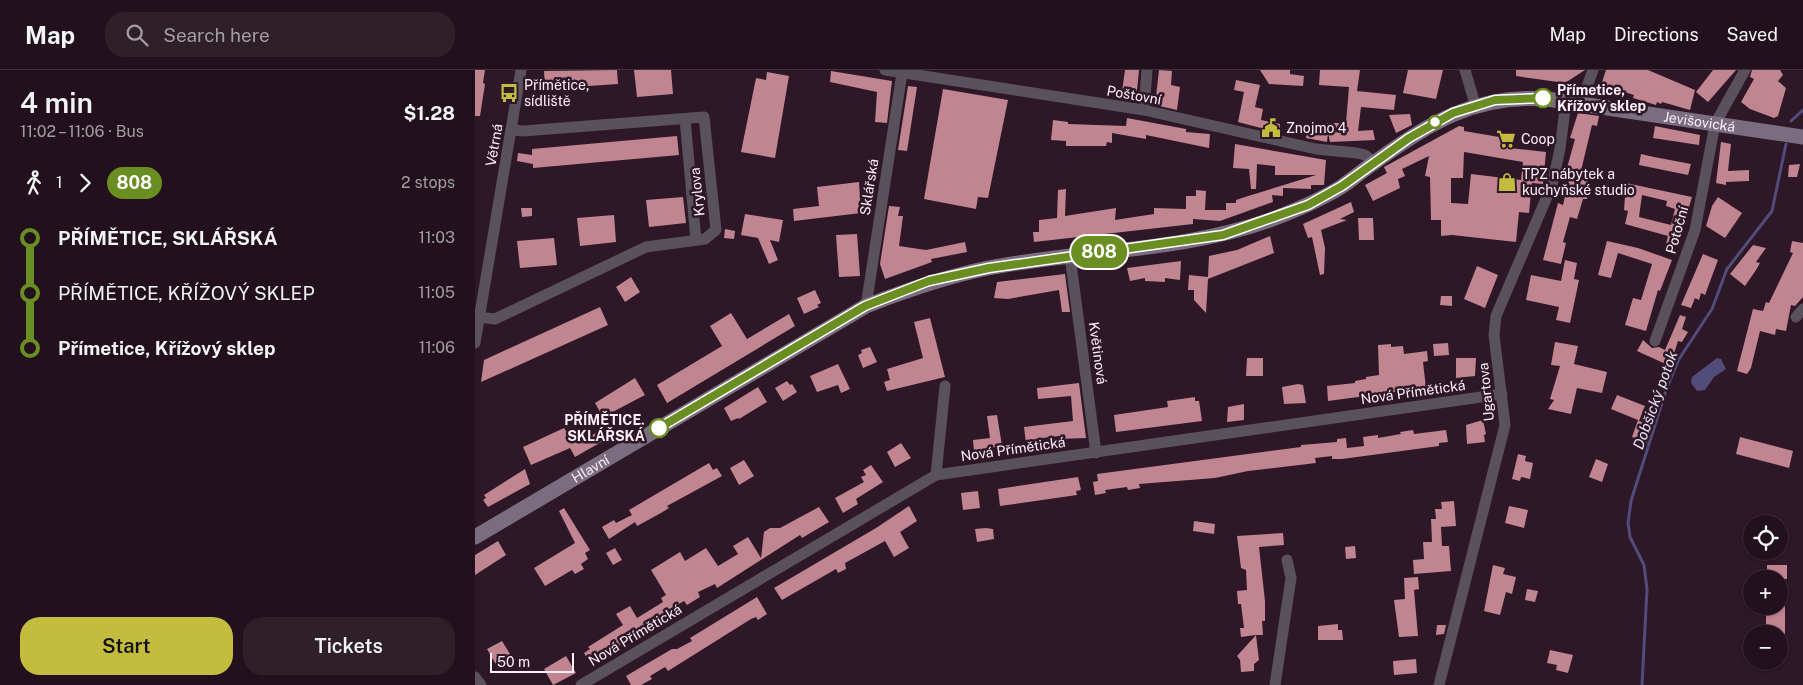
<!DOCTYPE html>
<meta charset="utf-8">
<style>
body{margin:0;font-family:"Public Sans",sans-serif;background:#2e1f29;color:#f1f3f6;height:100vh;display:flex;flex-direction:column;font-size:19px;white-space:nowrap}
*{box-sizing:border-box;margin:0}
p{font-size:16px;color:#a29da3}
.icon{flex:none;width:28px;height:28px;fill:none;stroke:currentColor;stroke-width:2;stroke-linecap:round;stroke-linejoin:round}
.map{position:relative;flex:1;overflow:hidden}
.details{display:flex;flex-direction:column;background:#22111c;width:475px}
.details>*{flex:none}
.badge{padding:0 10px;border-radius:16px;font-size:18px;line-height:32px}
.buttons{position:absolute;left:1268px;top:445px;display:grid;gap:10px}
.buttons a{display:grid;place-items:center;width:45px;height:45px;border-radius:50%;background:#22111c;box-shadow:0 1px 4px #0004,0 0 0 1px #3f313b;font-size:25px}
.scale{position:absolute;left:15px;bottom:12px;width:84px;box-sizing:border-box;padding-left:5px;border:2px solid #fdf0f8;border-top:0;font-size:14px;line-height:18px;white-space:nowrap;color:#fdf0f8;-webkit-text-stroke:4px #2e1726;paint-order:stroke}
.map>.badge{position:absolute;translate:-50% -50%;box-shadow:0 0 0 2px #fff}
.legs{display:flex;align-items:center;gap:8px;height:55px;padding:0 20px;font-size:16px}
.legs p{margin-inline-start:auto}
.headline{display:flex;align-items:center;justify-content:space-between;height:85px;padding:0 20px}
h1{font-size:28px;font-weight:600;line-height:38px}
.primary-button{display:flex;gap:10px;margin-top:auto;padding:10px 20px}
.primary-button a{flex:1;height:58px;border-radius:20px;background:#c4bc3e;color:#111;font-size:20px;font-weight:600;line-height:58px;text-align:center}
.primary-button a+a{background:#2e1f29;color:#f1f3f6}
ul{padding:0 20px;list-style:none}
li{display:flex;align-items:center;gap:18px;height:55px;font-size:19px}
li i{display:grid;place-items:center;width:8px;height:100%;margin:0 6px;background:currentColor}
li i::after{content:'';width:12px;height:12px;margin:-6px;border:4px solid;border-radius:50%;background:#22111c}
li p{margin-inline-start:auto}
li:first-child i{background:linear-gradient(#0000 50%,currentColor 0)}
li:last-child i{background:linear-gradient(currentColor 50%,#0000 0)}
header{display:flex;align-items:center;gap:30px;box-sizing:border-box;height:70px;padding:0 25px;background:#22111c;border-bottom:1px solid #3f313b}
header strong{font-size:24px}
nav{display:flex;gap:28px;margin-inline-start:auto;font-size:18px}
.search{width:350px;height:45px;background:#2e1f29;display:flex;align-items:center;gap:12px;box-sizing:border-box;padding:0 18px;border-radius:20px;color:#a29da3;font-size:19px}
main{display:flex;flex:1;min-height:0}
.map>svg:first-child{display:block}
.water{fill:#524c7a}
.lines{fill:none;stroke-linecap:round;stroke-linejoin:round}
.stream{stroke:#524c7a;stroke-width:3}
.building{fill:#c08591;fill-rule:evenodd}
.minor{stroke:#59515c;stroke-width:11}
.secondary{stroke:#796d7f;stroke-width:15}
.line-1-casing{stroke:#fff;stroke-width:11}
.line-1{stroke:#6b8e23;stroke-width:8}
.stop-1-dot{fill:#fff;stroke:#6b8e23;stroke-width:2.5}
.labels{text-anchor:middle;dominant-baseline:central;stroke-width:5;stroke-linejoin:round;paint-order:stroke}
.poi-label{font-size:14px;fill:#fdf0f8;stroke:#2e1726;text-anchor:start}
.stop-label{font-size:14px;font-weight:bold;fill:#fdf0f8;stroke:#2e1726;text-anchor:start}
.street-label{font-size:14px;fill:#fdf0f8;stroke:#2e1726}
.water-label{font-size:15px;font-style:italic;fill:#e4e2f2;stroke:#2e1726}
</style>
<header>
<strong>Map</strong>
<div class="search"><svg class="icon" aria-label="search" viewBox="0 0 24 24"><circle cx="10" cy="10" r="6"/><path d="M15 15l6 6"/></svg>Search here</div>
<nav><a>Map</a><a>Directions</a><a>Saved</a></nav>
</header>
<main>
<section class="details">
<div class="headline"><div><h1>4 min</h1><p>11:02 – 11:06 · Bus</p></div><b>$1.28</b></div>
<div class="legs"><svg class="icon" aria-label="walk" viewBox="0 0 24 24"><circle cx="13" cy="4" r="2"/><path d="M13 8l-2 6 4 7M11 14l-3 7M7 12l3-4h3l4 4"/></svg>1<svg class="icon" aria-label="forward" viewBox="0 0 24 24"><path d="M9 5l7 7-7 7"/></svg><b class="badge" style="background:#6b8e23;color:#fff">808</b><p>2 stops</p></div>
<ul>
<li><i style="color:#6b8e23"></i><b>PŘÍMĚTICE, SKLÁŘSKÁ</b><p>11:03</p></li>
<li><i style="color:#6b8e23"></i><span>PŘÍMĚTICE, KŘÍŽOVÝ SKLEP</span><p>11:05</p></li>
<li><i style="color:#6b8e23"></i><b>Přímetice, Křížový sklep</b><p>11:06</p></li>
</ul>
<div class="primary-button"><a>Start</a><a>Tickets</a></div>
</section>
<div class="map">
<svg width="1328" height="615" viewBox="0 0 1328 615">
<rect width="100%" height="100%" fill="#2e1726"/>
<path class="water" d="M1242,288L1246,289L1251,299L1239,307L1230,320L1222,321L1216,313L1217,307Z"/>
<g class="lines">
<path class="stream" d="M1316,51L1328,40
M1167,615L1172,519L1169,495L1155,467L1153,453L1156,431L1191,320L1204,289L1237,239L1252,199L1297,141L1311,74"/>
</g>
<path class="building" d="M0,0H10L8,13L10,14L5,46H0Z
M142,0L143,14L70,19L69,1Z
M159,0H196L198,24L162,27Z
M650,0H664L661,31L646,29Z
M684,0L697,1L696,15L705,17L702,40L680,35Z
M785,0H815V4L829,6L828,16L794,14Z
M845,0H885L882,21L921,25L919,40L886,37L883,61L898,60L900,70L855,72L853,63L852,72L831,68L832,58L838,59L839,55L852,56V53H871L874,17L844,15Z
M933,0H968L961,29L928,23Z
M1041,0H1110L1090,13L1041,6Z
M1131,0H1173L1220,20L1215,40L1187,32L1186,34L1182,32L1181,35L1158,28L1159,25L1126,15Z
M1238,0H1261L1233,32L1221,22Z
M1277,0H1305L1308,5L1303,11L1311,18L1303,46L1299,48L1275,39L1266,32L1279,9L1275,7Z
M356,1L417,11L412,53L400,52L402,22L355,12Z
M292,2L314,6L300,88L266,82L281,8L291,10Z
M761,10L785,15L780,37L788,39L786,50L805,54L804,63L763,52L769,22L759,20Z
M433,16L442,17L432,81L423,80Z
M468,19L533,30L513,128L503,127L501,139L449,129Z
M1103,43L1124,46L1122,56L1117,55L1104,109L1113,111L1111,120H1114L1112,129H1108L1102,149L1095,147L1088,172L1091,173L1086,194L1068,190L1083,133L1088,135L1096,100L1092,98L1100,69L1095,68Z
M935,44L937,55L921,63L914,45Z
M652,48L711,59V62L735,64L734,78L671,65V69L637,63V73L632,72L631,76H591V71L576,70L578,50L593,52V54L651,56Z
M984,56L989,57V61L1036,69L1034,78L1071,82L1068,114L1057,113L1054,143L1044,142L1041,172L977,165L966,166V150H956L955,107L950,106L954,86L927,99L930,106L923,109L925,118L898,131L890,115L912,103L909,97ZM989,82L1048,92L1046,110L996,104L993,134L976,133V108H988Z
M1180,56L1225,65L1224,75L1178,68Z
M202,66L204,85L58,98V94L42,91L43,83L57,85V79Z
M1246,72L1256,74L1253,101L1274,100V111L1251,112V115L1241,113Z
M760,74L851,90L849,115H836V119L808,118V126L797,125L798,132L745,151L718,149V154L559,172L558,162H564V150L582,148L583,120L591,119L590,146L641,138L640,150L679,144V138L711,139V126H721V120L731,121L730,140H751V133H761V130L770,127L841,105H800V96L782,94L781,119H776L774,99L758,98Z
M1166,84L1179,87L1216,94L1213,105L1164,95Z
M1325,94L1322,107H1313L1314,95Z
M384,112L386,143L319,151L318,139L344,136L342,117Z
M1151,113L1217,127L1208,157L1205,156L1198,176L1191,174L1193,166L1150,154L1153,141L1149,140ZM1167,125L1192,131L1191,136L1200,139L1196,155L1164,147Z
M208,127L211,153L174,157L171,130Z
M1243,127L1267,143L1250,168L1231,156L1237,136Z
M876,132L879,142L865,149L872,150L846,160L850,178L849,204L845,205L837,167L833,168L828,154Z
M414,136L425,137L423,146H428L424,176L451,180L490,172L492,182L456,189L457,192L410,209L405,194Z
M46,138H57V146L47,147Z
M270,144L308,150L304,172L295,170L303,190L294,194L283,168L266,165Z
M139,145L141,172L105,176L102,148Z
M883,148H898L899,170H884Z
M250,159L260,161L259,169L249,168Z
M382,164L385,206L364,207L361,165Z
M795,166L799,183L733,209L731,243L719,230V220H713L714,205L733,207L734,186L762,180Z
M79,168L82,195L45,198L42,171Z
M1132,171L1163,178L1197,190L1185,221L1183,220L1171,261L1150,255L1158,228L1166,230L1177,194L1143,183L1136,208L1123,205Z
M1317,171L1328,173V227L1320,236L1316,235L1311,261L1301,259L1300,265L1285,261L1276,298L1272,304L1262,301L1278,239L1288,241L1291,232L1294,233L1318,183L1315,182Z
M1278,175L1291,178L1281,192L1285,193L1281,200L1270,216L1255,204Z
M1228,184L1243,190L1230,225L1226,223L1224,230L1220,228L1216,238L1206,235Z
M1090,190L1102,193L1099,209L1104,210L1095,253L1081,250L1084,237L1051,230L1056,205L1086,211Z
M706,191L705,210L690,208V212L670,211V208L655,211L652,198Z
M1002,196L1023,205L1010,238L989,229Z
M590,204L595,242H587L584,220L533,229L519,228L522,212Z
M156,207L165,222L150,232L141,217Z
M340,220L346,233L342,235L344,237L329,244L322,228Z
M966,226H977V236L965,235Z
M125,237L133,255L6,312L9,290Z
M256,243L272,269L314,244L320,256L192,333L182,315L247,276L235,256Z
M1205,245L1211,247L1207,259L1213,262L1207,272L1203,271L1195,296L1162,281L1168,270L1177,278L1184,277L1190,280Z
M455,248L470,307L412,321L409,312L415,310L412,299L448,288L439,252Z
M1080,272L1103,276L1099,294L1132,302L1127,323L1102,318L1096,344L1073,339L1079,330L1075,329L1085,296L1076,295Z
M973,273L974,285L959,286L958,274Z
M916,274V277L928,276L929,284L952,281L953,291L948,292L951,318L853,331L852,316L880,313V311L891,309V307L904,305L903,275Z
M395,277L402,292L388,298L383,285L387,283L386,280Z
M772,288H788V306H771Z
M981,288H1001L1000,306L981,308Z
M363,294L375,319L366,323L363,315L342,322L335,306Z
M160,308L170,325L128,347L120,333Z
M312,311L315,315L317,314L322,322L308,331L300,318Z
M604,313L611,368L584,369V366L567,368L568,371L551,373L549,357L598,351L596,326L563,329L562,318Z
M823,314L828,315L831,333L809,334L807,317Z
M283,317L292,332L264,349L263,348L256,351L249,338Z
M1142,325L1170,336L1164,351L1175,355L1172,373L1157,367L1163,350L1136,339Z
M720,327V331H724L727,351L641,362L639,345L693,337L692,331Z
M769,334V350L752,352L753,337Z
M522,345L527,376L499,381L498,370L515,368L512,346Z
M1008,350L1011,364L1009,365L1010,372L992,374L991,355Z
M89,358L91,361L96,358L102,369L115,361L117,365L123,362L128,371L100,387L95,378L56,395L48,377Z
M938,360L939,364L971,360L973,372L964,373V376L867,389H857V386L840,388L841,393L773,401L740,408L664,414L665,418L653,420L652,417L630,420L631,423L620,425L618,412L623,411L622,404L826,377V375L862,372V369L871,368L872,378L889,376L888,367L903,365V368L926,364L925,362Z
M1265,367L1318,381L1314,398L1261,384Z
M426,373L436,388L420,397L412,382Z
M1043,384L1051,386L1050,391L1058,393L1055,409L1046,407L1045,411L1037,409Z
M1121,389L1133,394L1127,412L1114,407Z
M269,390L279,406L264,415L255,398Z
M234,393L238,400L242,398L247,406L192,436L194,438L186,443L162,456L160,452L134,469L127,457L139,450L141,453L157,445L154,440Z
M396,395L408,412L381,429L383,434L368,443L360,428L389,412L386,407L391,405L388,400Z
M50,399L55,414L13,437L8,430L11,428L9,425Z
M603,407L606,420L601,421L602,425L525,436L523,419Z
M503,421L505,438L488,440L486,423Z
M979,431L981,456L966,457L967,476H974L976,501L939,504L938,490L949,489L948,472H957L956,449H961L960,439H967L966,432Z
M434,436L442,451L425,462L434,478L419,487L410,471L370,493L371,499L363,503L361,499L307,530L299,518L401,458Z
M1034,436L1053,440L1049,458L1030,453Z
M344,437L354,452L327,468L325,465L242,518L240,514L223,522L225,527L212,535L209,531L191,542L194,546L179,556L175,551L154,564L157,569L142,577L141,575L115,593L109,583L115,579L113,577L148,555L141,544L155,536L162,548L188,532L186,528L191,525L176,500L205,482L210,491L231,478L243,496L263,484L258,476L273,467L286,488L289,462L295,458H305Z
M89,438L115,480L110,483L113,489L106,494L109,499L100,504L97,500L70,516L59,498L100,473L84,441Z
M719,451L740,454L739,464L718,461Z
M511,458L518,459L519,469L502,472L500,459Z
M808,463L809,475L784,477L790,531V551H787L788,565H781L784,590L779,594V601L766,602L765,590L762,586L781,565L766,567L765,558H769L766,534H763L762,521L772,520L771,500L766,498L762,466Z
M23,471L31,485L0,505V485Z
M880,476L881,488L871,489L870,477Z
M140,478L147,490L138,495L131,483Z
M1018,495L1030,498L1028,504L1041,507L1037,524L1031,522L1025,545L1009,541Z
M1292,495H1312V509H1292Z
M943,507L944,519L939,520L943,566L924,567L919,530L930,529L929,508Z
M1052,519L1063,521L1060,532L1050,530Z
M282,527L292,544L283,550L281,547L276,549L193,601L190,597L175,606L177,609L166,615H156L151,606L197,579H202L217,571L215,568Z
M1291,536H1310V564H1291Z
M863,554V560H867L868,570H843V556Z
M962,555H971L969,564L961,565Z
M27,571L38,589L23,598L12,579Z
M1075,580L1098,585L1093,603L1081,600L1082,595L1072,593Z
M91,586L101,603L78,615L69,599Z
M941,589L942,603L919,605L918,591Z"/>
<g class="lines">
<path class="minor" d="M410,0L669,40L841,79L882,83L890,85L899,92
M990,0L1000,34
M1106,33L1118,0
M669,40L672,0
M210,49L221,170
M595,186L621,383
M391,236L427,3
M4,247L20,249L171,177L230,169L241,160L229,47L48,61L37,60
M1321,247L1328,239
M1180,271L1220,160L1240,54L1270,0
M0,273L46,0
M461,405L470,316
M0,607L6,615
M106,615L461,405L1027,324
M800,615L816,508L812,490
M964,615L1030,355L1019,265L1021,246L1077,115L1085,79L1091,31"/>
<path class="secondary" id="s1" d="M0,467L391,236C432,220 469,207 513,198C606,180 705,182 795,150C819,141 844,131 866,117C878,109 888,100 900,92C956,52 1001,24 1072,29L1328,67"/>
</g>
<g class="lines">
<g class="line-1-casing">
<path id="line-1" d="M184,358L390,236L454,211L514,198L748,165L833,135L867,116L934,68L978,43L1020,30L1068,28"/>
</g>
<use href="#line-1" class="line-1"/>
</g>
<defs>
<g id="bus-bare" transform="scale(1.5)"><path d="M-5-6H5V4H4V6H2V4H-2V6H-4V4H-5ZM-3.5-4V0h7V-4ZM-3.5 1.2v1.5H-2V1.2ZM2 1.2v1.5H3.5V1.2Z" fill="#c4bc3e" stroke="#2e1726" stroke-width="2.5" paint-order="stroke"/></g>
<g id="civic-bare" transform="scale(1.5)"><path d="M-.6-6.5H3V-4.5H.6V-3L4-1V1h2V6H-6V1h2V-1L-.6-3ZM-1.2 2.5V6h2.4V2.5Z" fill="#c4bc3e" stroke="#2e1726" stroke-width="2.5" paint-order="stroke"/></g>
<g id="supermarket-bare" transform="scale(1.5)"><path d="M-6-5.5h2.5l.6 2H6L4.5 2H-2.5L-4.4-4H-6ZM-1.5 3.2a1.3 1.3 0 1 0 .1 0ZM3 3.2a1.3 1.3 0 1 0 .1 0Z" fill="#c4bc3e" stroke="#2e1726" stroke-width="2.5" paint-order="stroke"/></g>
<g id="shop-bare" transform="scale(1.5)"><path d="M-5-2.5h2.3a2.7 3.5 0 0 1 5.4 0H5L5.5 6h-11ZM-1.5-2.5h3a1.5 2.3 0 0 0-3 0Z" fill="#c4bc3e" stroke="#2e1726" stroke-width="2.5" paint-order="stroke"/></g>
</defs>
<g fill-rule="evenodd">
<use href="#bus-bare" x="34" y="23"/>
<use href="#civic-bare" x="796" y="58"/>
<use href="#supermarket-bare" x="1031" y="69"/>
<use href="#shop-bare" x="1032" y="112"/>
</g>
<g class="stop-1-dot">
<circle cx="1068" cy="28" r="9"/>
<circle cx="960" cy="52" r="6"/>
<circle cx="184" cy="358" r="9"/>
</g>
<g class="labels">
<g class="poi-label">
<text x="49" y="15">Přímětice,<tspan x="49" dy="16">sídliště</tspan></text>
<text x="811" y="58">Znojmo 4</text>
<text x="1046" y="69">Coop</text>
<text x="1047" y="104">TPZ nábytek a<tspan x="1047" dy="16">kuchyňské studio</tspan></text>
</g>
<g class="stop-label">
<text x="1082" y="20">Přímetice,<tspan x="1082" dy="16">Křížový sklep</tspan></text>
<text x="170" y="350" text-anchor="end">PŘÍMĚTICE,<tspan x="170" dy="16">SKLÁŘSKÁ</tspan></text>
</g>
<g class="street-label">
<text transform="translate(659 25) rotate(10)">Poštovní</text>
<text stroke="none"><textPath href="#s1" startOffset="1331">Jevišovická</textPath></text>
<text transform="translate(19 75) rotate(-80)">Větrná</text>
<text transform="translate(394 117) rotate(-81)">Sklářská</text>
<text transform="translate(222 122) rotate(-96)">Krylova</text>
<text transform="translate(1202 160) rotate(-74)">Potoční</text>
<text transform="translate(623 283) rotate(82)">Květinová</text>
<text transform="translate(938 322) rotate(-8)">Nová Přímětická</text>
<text transform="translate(1011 322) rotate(-96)">Ugartova</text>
<text transform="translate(538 379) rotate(-8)">Nová Přímětická</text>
<text stroke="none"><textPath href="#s1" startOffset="134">Hlavní</textPath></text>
<text transform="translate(160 565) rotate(-31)">Nová Přímětická</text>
</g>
<g class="water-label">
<text transform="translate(1180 330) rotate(-70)">Dobšický potok</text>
</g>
</g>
</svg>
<div class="buttons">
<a><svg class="icon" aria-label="locate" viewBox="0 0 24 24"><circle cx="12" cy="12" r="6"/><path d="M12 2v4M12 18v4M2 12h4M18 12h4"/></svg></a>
<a>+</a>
<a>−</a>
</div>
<div class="scale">50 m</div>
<b class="badge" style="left:624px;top:182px;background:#6b8e23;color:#fff">808</b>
</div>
</main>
